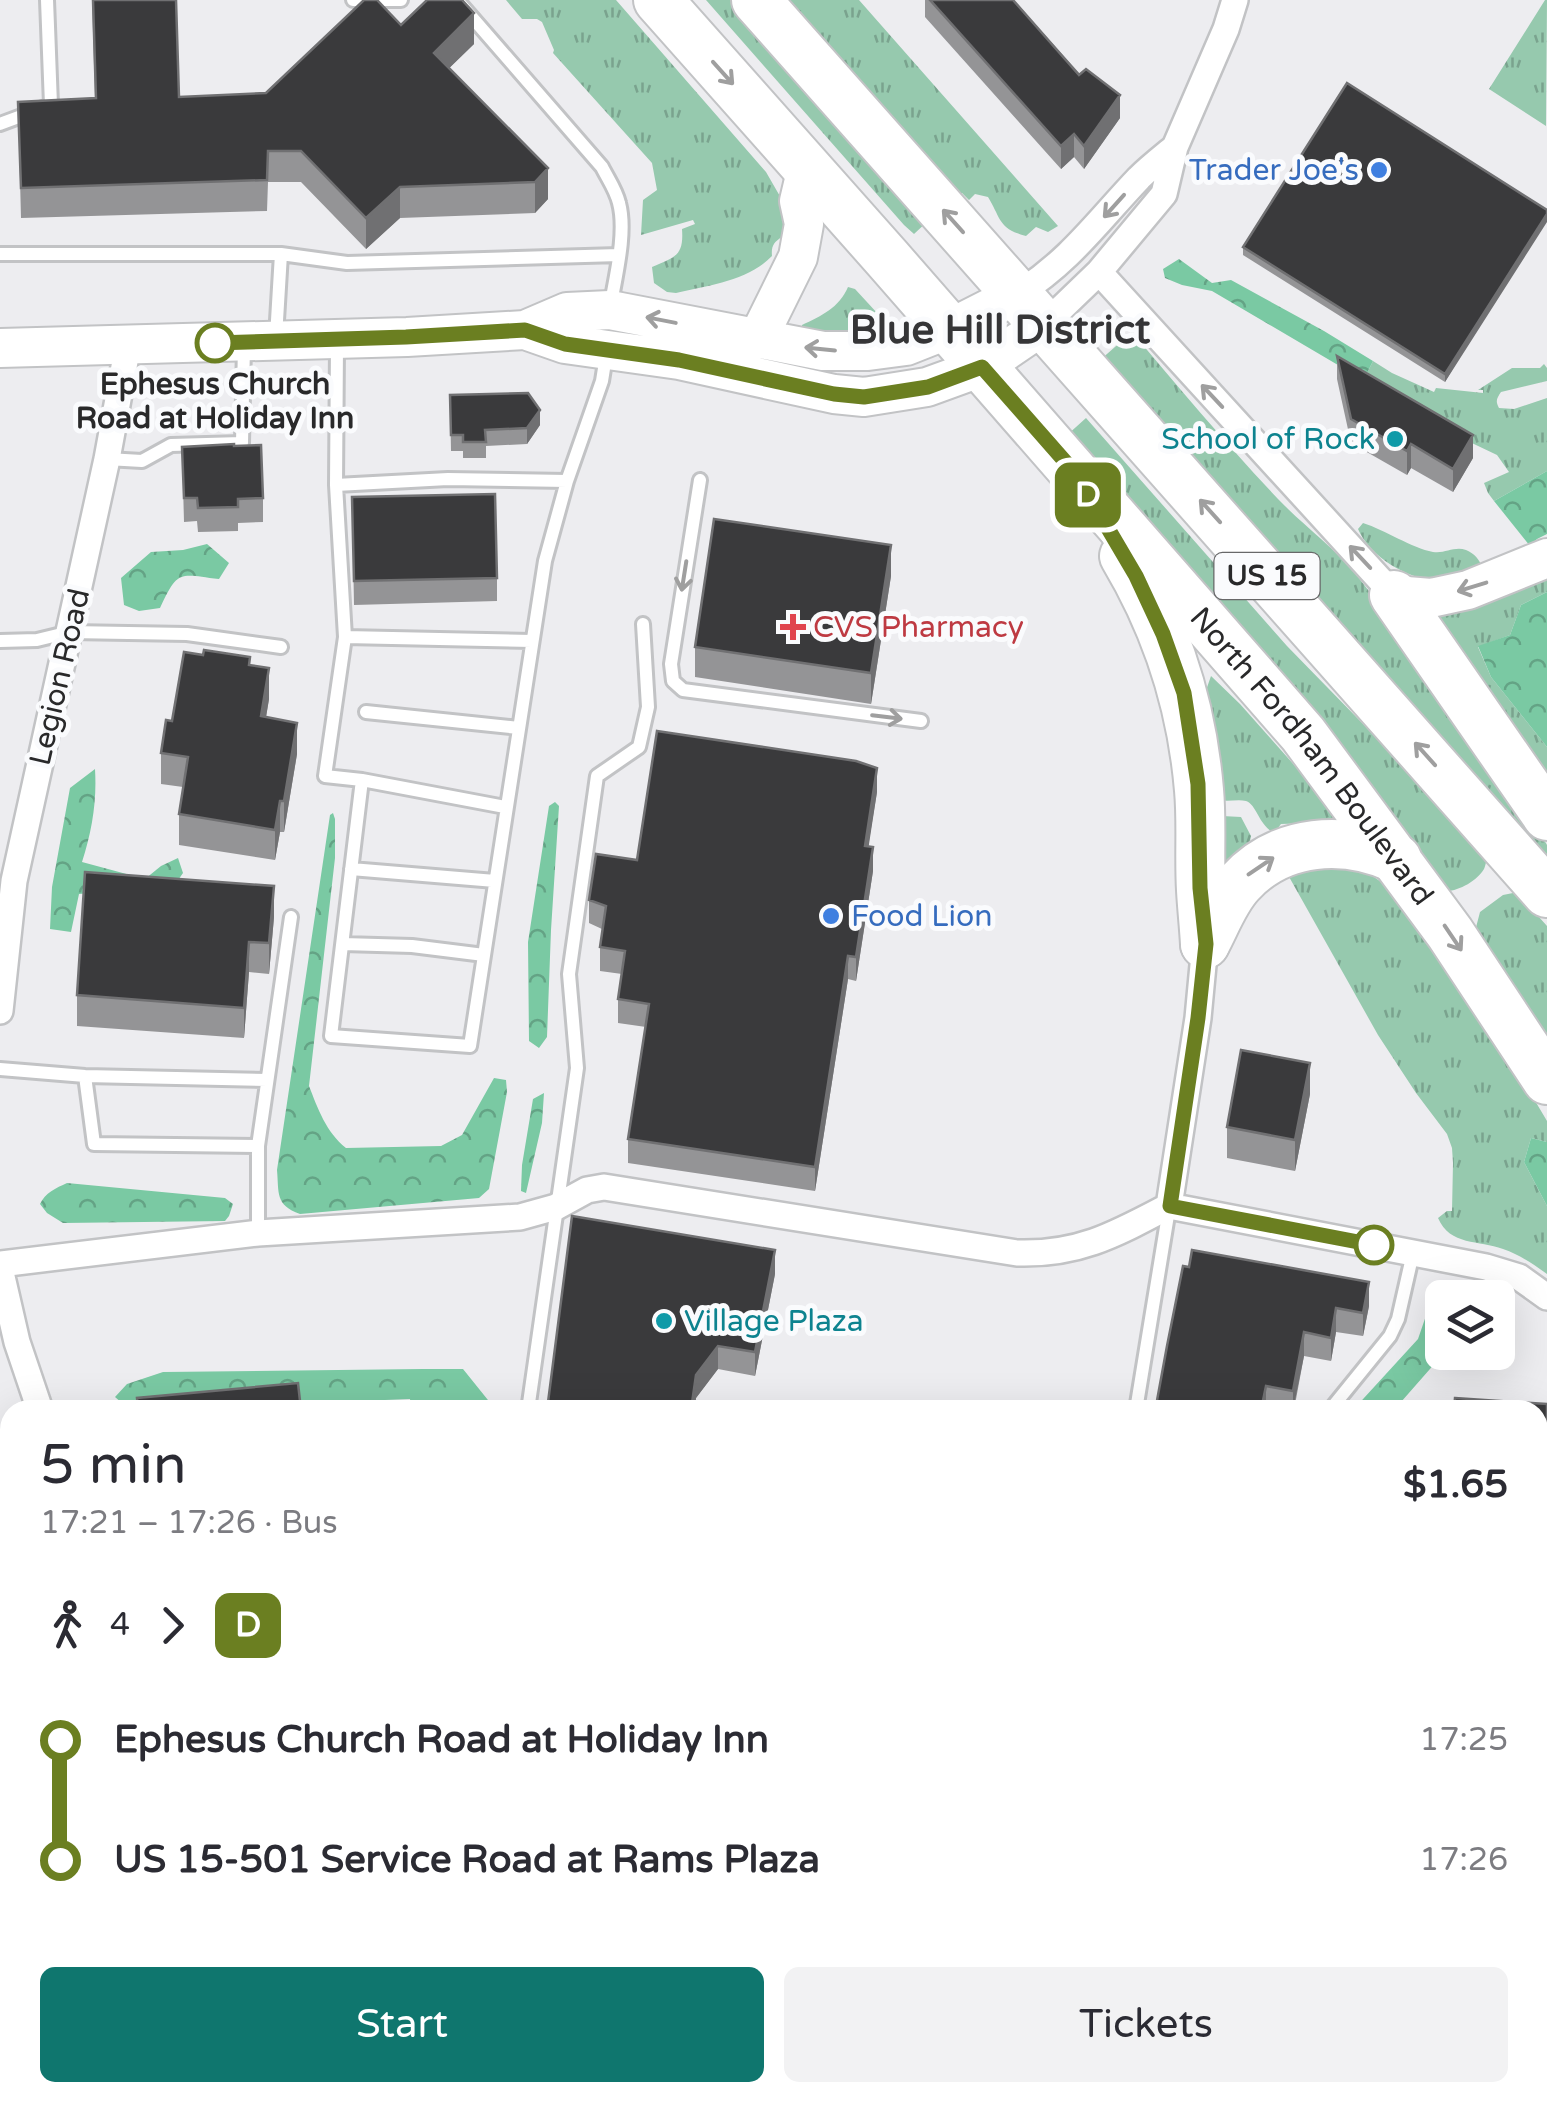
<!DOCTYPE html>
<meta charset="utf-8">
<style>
body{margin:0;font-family:"Varela Round",sans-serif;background:#f2f2f3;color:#2b2b33;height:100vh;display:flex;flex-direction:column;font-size:38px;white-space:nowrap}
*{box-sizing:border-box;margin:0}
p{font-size:32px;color:#7c7c81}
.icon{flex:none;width:55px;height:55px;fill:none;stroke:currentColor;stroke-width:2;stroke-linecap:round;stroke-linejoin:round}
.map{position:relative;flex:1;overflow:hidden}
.side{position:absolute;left:0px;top:1400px;width:1548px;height:702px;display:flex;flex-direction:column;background:#fff;border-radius:30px 30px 0 0;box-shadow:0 10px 40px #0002}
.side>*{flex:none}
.badge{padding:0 20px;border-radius:15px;font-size:35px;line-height:65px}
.fabs{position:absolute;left:1425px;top:1280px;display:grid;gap:20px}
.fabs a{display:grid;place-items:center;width:90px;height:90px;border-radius:15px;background:#fff;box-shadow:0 10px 40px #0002;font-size:50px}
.map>.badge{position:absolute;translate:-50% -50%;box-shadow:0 0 0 5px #fff}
.legs{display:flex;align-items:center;gap:15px;height:110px;padding:0 40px;font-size:32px}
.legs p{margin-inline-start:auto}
.overview{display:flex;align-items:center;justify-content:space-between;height:170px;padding:0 40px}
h1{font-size:55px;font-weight:600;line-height:75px}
.primary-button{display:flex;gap:20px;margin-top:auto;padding:20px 40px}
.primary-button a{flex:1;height:115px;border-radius:15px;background:#0f766e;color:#fff;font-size:40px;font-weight:600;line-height:115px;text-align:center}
.primary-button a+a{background:#f2f2f3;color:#2b2b33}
ul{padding:0 40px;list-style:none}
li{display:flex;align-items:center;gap:35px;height:120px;font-size:38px}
li i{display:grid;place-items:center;width:15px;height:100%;margin:0 12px;background:currentColor}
li i::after{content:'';width:25px;height:25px;margin:-12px;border:8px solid;border-radius:50%;background:#fff}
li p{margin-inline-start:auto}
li:first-child i{background:linear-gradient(#0000 50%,currentColor 0)}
li:last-child i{background:linear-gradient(currentColor 50%,#0000 0)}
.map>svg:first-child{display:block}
.grass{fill:url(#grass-tufts)}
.forest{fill:url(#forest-crowns)}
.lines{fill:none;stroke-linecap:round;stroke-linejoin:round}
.lane-casing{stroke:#c2c3c5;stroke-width:18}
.street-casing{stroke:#c2c3c5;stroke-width:30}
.secondary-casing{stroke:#c2c3c5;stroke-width:42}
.highway-casing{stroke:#c2c3c5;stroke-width:52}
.lane{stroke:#fff;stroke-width:12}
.street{stroke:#fff;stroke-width:25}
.secondary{stroke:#fff;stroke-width:38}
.highway{stroke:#fff;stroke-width:48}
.wall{fill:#949496}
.shaded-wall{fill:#707072}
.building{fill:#3a3a3c;stroke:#707072;stroke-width:2.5}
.oneway{stroke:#9f9f9f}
.line-1-casing{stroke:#fff;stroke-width:22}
.line-1{stroke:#6b7f21;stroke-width:15}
.shop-dot{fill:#3f7fe0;stroke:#fafbfd;stroke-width:4}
.stop-1-dot{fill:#fff;stroke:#6b7f21;stroke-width:5}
.culture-dot{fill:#0f9aa8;stroke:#fafbfd;stroke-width:4}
.health-dot{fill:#e0444e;stroke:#fafbfd;stroke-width:4}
.labels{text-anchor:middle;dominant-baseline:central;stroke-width:10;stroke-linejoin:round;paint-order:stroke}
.shield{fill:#fafbfd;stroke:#686869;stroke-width:2.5}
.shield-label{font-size:28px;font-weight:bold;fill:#29292a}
.shop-label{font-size:30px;fill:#366cbe;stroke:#fafbfd;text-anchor:end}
.stop-label{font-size:30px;font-weight:bold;fill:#29292a;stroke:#fafbfd}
.culture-label{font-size:30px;fill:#0d838f;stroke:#fafbfd;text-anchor:end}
.health-label{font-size:30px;fill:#be3a42;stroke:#fafbfd;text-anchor:start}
.street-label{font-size:30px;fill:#29292a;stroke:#fafbfd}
.district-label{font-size:40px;font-weight:bold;fill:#353537;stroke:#fafbfd}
</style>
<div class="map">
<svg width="1547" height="2102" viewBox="0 0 1547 2102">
<defs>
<pattern id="grass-tufts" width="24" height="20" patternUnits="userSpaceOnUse" patternTransform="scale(2.5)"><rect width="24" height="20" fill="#96c9ae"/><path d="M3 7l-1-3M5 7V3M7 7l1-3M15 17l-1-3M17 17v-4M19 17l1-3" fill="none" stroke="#7aa38e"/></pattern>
<pattern id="forest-crowns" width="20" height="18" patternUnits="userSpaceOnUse" patternTransform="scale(2.5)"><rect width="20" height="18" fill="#7ac9a3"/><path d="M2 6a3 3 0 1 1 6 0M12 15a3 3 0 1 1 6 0" fill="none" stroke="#64a385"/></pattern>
</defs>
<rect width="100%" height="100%" fill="#ededf0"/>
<path class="grass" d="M506,0H616L766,172L785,205L789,239L782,237C774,242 771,246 772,256C748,281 709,285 676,293L667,292L654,283L652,267C675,257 684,256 682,229L695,224L693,220L641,235L643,200L657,190L652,163L553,53L554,50L542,22L537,19H522Z
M706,0H737L929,220L914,234L904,225Z
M784,0H859L1058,226L1048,232L1036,227L1026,236C998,229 1001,218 988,197L975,194L969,200L962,193L960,194Z
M1545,0H1547L1546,126L1489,89Z
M848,287L855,289L890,327V331L840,336L802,329V325C821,316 839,308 848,287Z
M1132,332C1179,388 1227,445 1278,499C1303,525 1332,546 1355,573L1488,746L1547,845V856L1500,814L1099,361Z
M1373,361L1392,373L1434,392L1436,388L1483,393V390H1478L1512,368H1540L1544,364L1547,368V381L1501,392C1497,398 1495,401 1499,408L1514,409L1547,398V471L1494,501L1488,493L1484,483L1509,472L1497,455L1350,385L1367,373Z
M1086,418L1287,646L1488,852C1488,854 1485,868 1484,869C1478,880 1459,891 1447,891L1066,436Z
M1363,523C1385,530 1412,548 1433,552C1445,554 1454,546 1466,550C1475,554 1479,559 1482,567C1472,571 1462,577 1452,579C1419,587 1371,560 1358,529Z
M1547,574V592L1521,605L1510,635L1478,647L1491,677L1547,747V795L1425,619Z
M1211,676L1240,704L1335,811L1339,818L1336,822L1281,824L1274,833C1258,824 1257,805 1246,801C1238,799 1228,802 1220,800L1204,696Z
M1222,816L1241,817L1251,836L1249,846L1226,864H1222L1224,837Z
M1307,864L1363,869L1388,887L1489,1023L1547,1121V1142L1531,1138L1524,1162L1547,1206V1274C1533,1264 1520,1255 1503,1249C1479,1240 1450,1246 1438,1218L1447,1211H1452L1453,1163L1452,1148L1447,1134L1416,1093L1378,1035L1288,875Z
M1513,893L1530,907L1547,926V1053L1473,939L1480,912L1503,895Z"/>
<path class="forest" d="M1179,259L1212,283L1231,280L1324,331L1373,361L1367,373L1360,378L1212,291L1182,285L1165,278L1163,269Z
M1547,471V534L1537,539L1530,546L1494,501Z
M207,544L229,563L219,579C179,574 178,569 160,608L139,611L124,605L121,578L151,552L183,550Z
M1547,592V747L1491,677L1478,646L1510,635L1521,605Z
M95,769C97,801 92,831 82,862L145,879L161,866L178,858L183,873L174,886L79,894L71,932L50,929L52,887L70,788Z
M555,802L559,806L551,930L547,1037L539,1048L529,1041L528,942L549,806Z
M333,813L335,819V858L309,1086C318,1109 326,1132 346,1148L441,1146L462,1135L494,1078L506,1080L507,1092L489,1189L479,1198L300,1214C275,1205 279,1193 277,1170L330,815Z
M544,1093L542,1123L526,1193L521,1191L522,1165L533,1099Z
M1531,1138L1547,1142V1206L1524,1162Z
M67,1183L225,1198L233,1204L229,1216L225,1221L63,1223L47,1213L40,1204C45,1193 56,1188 67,1183Z
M1442,1299V1352L1444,1353L1394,1410H1353L1418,1339L1429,1307Z
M422,1369H463L496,1410H411L410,1399L130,1410L115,1397L127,1384L163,1372Z
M794,2093V2092L877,2093L850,2102H786Z"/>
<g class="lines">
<g class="lane-casing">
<path id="lane" d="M353,0H401
M457,0L602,167C608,179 616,190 619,203C627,233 615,278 610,309
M0,124L51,105L47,0
M0,254H281L347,263L619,255
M276,337L281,254
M337,345L336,485L448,479L567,481
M107,459L142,461L171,445L242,443L244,345
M700,480L671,664L673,681L683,690L921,721
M336,485L345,637L532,641
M345,637L325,776L362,780L505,807
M0,641L37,640L70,632L187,634L281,647
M366,712L519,728
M362,780L331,1036L470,1046L545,561L567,481L602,381L606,356
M351,869L495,881
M343,944L412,946L484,955
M0,1069L85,1076L267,1080
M85,1076L94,1144L258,1146
M258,1233V1146L291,917
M528,1410L577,1068L569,974L597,776L639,747L648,707L643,624
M1136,1410L1169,1209
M1330,1410L1390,1336L1398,1319L1413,1253
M1135,2102L1136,2092"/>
</g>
<g class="street-casing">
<path id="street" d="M1099,272L1394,595
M1018,294C1071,260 1097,222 1139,178C1150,167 1163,157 1175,147
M1045,324L1099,272L1164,194L1175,147L1226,29L1235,0
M0,1011L14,881L107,459L128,345
M1169,1206L1486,1267L1519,1277L1547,1297
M1169,1206L1198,1018L1205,944
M0,1264L258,1233L520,1217L556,1207L587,1190L604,1187L1017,1253C1079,1255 1116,1234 1169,1206
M0,1268L17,1342L40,1410
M0,1966L10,1964
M1538,2058L1547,2059
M259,2092L262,2102
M718,2102L728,2092"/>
</g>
<g class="secondary-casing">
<path id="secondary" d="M525,330L565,344L679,360L834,394L864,397L927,387L982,367L1045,324
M757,340L798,257L804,224L799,201L807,167
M0,348L407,337L525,330L567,312L610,310L823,351H868L906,346L949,329L1018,294
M1394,595L1431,598L1468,590L1547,558"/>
</g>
<g class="highway-casing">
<g id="highway">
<path id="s1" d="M658,0L887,258L1303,734L1450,933L1547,1080"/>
<path d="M756,0L1547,893"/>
<path d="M1124,556C1167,628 1192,707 1199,790C1202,823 1199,856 1201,890C1202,908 1204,926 1205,944"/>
<path d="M1394,595L1547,816"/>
<path d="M1205,944C1216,924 1224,900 1240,883C1281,838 1345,835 1397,859"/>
</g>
</g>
<use href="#lane" class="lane"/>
<use href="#street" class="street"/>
<use href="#secondary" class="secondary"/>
<use href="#highway" class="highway"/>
</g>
<path class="wall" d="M92,0H176L179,97L266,93L401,25L474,44L449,68L548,199L535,213L400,218L366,249L301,182H268L267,211L21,218L18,102L95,98Z
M925,0H1013L1120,118L1084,169L1074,157L1061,169L925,17Z
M1547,210L1445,382L1243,255V247Z
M1337,356L1473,458L1453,492L1411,468L1407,475L1351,443L1337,379Z
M450,395L540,425L527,444L486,446V458H463V451H451Z
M182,447L263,498V522L238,523V531L198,532L197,521L184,522Z
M352,497L497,578V601L354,605Z
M891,576L871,704L695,677V647Z
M250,665L269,699L266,717L297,754L284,832H280L275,860L179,845V814L183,787L161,784V753L172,721Z
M877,792L868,847L873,871L856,981L848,979L815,1191L628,1163V1139L646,1027L618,1023V999L622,974L600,971V947L602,929L589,923V900Z
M274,917L269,974L249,972L244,1038L77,1026V995Z
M1310,1094L1295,1171L1227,1158V1127Z
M1183,1266L1369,1306L1363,1336L1336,1332L1331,1361L1304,1356L1294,1410H1156Z
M775,1274L755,1376L718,1369L696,1398L695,1410H547Z
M1547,1404V1982H1538V1410Z
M10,1776V1857L0,1858V1777Z
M10,2034V2092H140V2096L76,2102H5V2098L0,2099V2035Z
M342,2092H601L570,2102H345Z"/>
<path class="shaded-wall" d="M474,13V44L434,83V53Z
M1120,95V118L1084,169V146Z
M1074,134V157L1061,169V146Z
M548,168V199L535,213V182Z
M400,187V218L366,249V218Z
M1547,214V222L1445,382V374Z
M540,410V425L527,444V428Z
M1473,435V458L1453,492V469Z
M1411,444V468L1407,475V451Z
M891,545V576L871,704V673Z
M269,668V699L261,747V716Z
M297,723V754L284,832V801Z
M877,768V792L865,870V846Z
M280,801V832L275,860V830Z
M873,847V871L856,981V957Z
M274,886V917L269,974V943Z
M249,942V972L244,1038V1008Z
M848,956V979L815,1191V1167Z
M1310,1063V1094L1295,1171V1140Z
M775,1250V1274L755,1376V1352Z
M1369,1282V1306L1363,1336V1313Z
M1336,1308V1332L1331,1361V1338Z
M1304,1332V1356L1293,1410V1391Z
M718,1346V1369L696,1398L695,1410H691L696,1375Z
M1266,1386V1410H1261Z
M1547,1494V1538H1544Z
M459,2092H601L570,2102H428Z"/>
<path class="building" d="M93,0H176L179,97L266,93L364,0H377L401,25L427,0H462L474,13L434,53L548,168L535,182L400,187L366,218L301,151H268L267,180L21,188L18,102L96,98Z
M930,0H1013L1079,75L1086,69L1120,95L1084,146L1074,134L1061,146Z
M1347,83L1547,210V214L1445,374L1243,247Z
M1337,356L1473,435L1453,469L1411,444L1407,451L1351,419Z
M528,393L540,410L527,428L485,430L486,442H463V435H451L450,395Z
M234,444V446L261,445L263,498L238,499V507L198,508L197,498H184L182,447Z
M495,494L497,578L354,581L352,497Z
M714,519L891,545L871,673L695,647Z
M204,650L250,657L249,665L269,668L261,716L297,723L284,801H280L275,830L179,814L188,757L161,753L166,720L172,721L184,652L203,655Z
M657,731L856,761L877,768L865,846L873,847L856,957L848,956L815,1167L628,1139L649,1004L618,999L625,951L600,947L606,906L589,900L596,854L637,860Z
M85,872L274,886L269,943L249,942L244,1008L77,995Z
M1241,1050L1310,1063L1295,1140L1227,1127Z
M572,1216L775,1250L755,1352L718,1346L696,1375L691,1410H547Z
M1192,1250L1369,1282L1363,1313L1336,1308L1331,1338L1304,1332L1293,1391L1266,1386L1261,1410H1162V1407L1156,1406L1167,1346L1183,1266L1189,1267Z
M298,1383L301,1410H138L137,1398Z
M1455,1398L1547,1404V1494L1544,1538H1547V1939L1538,1938V1410H1454Z
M10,1776V1833L0,1835V1777Z
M10,2034V2089L7,2090L5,2075H0V2041H2L0,2035Z
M1538,2083H1547V2102H1456V2092H1538Z
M356,2092H459L428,2102H359Z"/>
<defs><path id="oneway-shaft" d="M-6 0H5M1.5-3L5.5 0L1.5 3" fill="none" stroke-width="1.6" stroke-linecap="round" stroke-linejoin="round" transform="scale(2.5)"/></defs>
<g class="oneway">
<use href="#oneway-shaft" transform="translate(723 73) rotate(48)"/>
<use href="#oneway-shaft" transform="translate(1114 206) rotate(132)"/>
<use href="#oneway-shaft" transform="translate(953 221) rotate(-132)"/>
<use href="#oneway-shaft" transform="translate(661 320) rotate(-169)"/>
<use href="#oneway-shaft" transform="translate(820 349) rotate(-174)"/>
<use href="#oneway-shaft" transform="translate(1212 396) rotate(-133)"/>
<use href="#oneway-shaft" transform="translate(1210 511) rotate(-132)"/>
<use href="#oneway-shaft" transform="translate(1360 557) rotate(-133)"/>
<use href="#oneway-shaft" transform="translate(684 576) rotate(99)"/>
<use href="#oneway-shaft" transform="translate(1472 587) rotate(163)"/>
<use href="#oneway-shaft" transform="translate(887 717) rotate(7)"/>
<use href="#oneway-shaft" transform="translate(1425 754) rotate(-132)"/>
<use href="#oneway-shaft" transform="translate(1261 866) rotate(-34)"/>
<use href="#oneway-shaft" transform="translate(1453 938) rotate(56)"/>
</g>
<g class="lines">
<g class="line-1-casing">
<path id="line-1" d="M215,343L406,337L525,330L565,344L679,360L834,394L864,397L928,387L982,367L1076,474L1136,576L1163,634L1184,693L1198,784L1200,888L1206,944L1198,1018L1170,1206L1374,1245"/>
</g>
<use href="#line-1" class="line-1"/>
</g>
<g class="shop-dot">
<circle cx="1379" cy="170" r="10"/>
<circle cx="831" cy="916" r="10"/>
</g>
<g class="stop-1-dot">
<circle cx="215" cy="343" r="18"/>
<circle cx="1374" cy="1245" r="18"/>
</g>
<g class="culture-dot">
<circle cx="1395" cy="439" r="10"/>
<circle cx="664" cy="1321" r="10"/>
</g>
<path class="health-dot" d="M788 612h10v10h10v10h-10v10h-10v-10h-10v-10h10z"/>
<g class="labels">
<rect class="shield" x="1214.5" y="553" width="105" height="46" rx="8"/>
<g class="shield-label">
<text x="1267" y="576">US 15</text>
</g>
<g class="shop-label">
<text x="1359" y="170">Trader Joe's</text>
<text x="851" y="916" text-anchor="start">Food Lion</text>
</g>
<g class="stop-label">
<text x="215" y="384">Ephesus Church<tspan x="215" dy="34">Road at Holiday Inn</tspan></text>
</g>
<g class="culture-label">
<text x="1375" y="439">School of Rock</text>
<text x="684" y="1321" text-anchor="start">Village Plaza</text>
</g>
<g class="health-label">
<text x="813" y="627">CVS Pharmacy</text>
</g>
<g class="street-label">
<text transform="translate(60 677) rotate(-77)">Legion Road</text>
<text stroke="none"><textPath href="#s1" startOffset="1000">North Fordham Boulevard</textPath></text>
</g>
<g class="district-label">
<text x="1000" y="330">Blue Hill District</text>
</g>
</g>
</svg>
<div class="fabs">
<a><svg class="icon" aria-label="layers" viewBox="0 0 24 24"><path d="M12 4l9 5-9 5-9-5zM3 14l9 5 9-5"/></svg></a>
</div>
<b class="badge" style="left:1088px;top:495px;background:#6b7f21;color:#fff">D</b>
<section class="side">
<div class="overview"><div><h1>5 min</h1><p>17:21 – 17:26 · Bus</p></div><b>$1.65</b></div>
<div class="legs"><svg class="icon" aria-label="walk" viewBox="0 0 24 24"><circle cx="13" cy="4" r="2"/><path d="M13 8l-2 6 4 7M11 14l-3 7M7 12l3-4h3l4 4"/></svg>4<svg class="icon" aria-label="forward" viewBox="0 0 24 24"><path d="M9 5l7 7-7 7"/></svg><b class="badge" style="background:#6b7f21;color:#fff">D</b></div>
<ul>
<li><i style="color:#6b7f21"></i><b>Ephesus Church Road at Holiday Inn</b><p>17:25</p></li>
<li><i style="color:#6b7f21"></i><b>US 15-501 Service Road at Rams Plaza</b><p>17:26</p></li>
</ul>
<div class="primary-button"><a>Start</a><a>Tickets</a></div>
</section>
</div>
